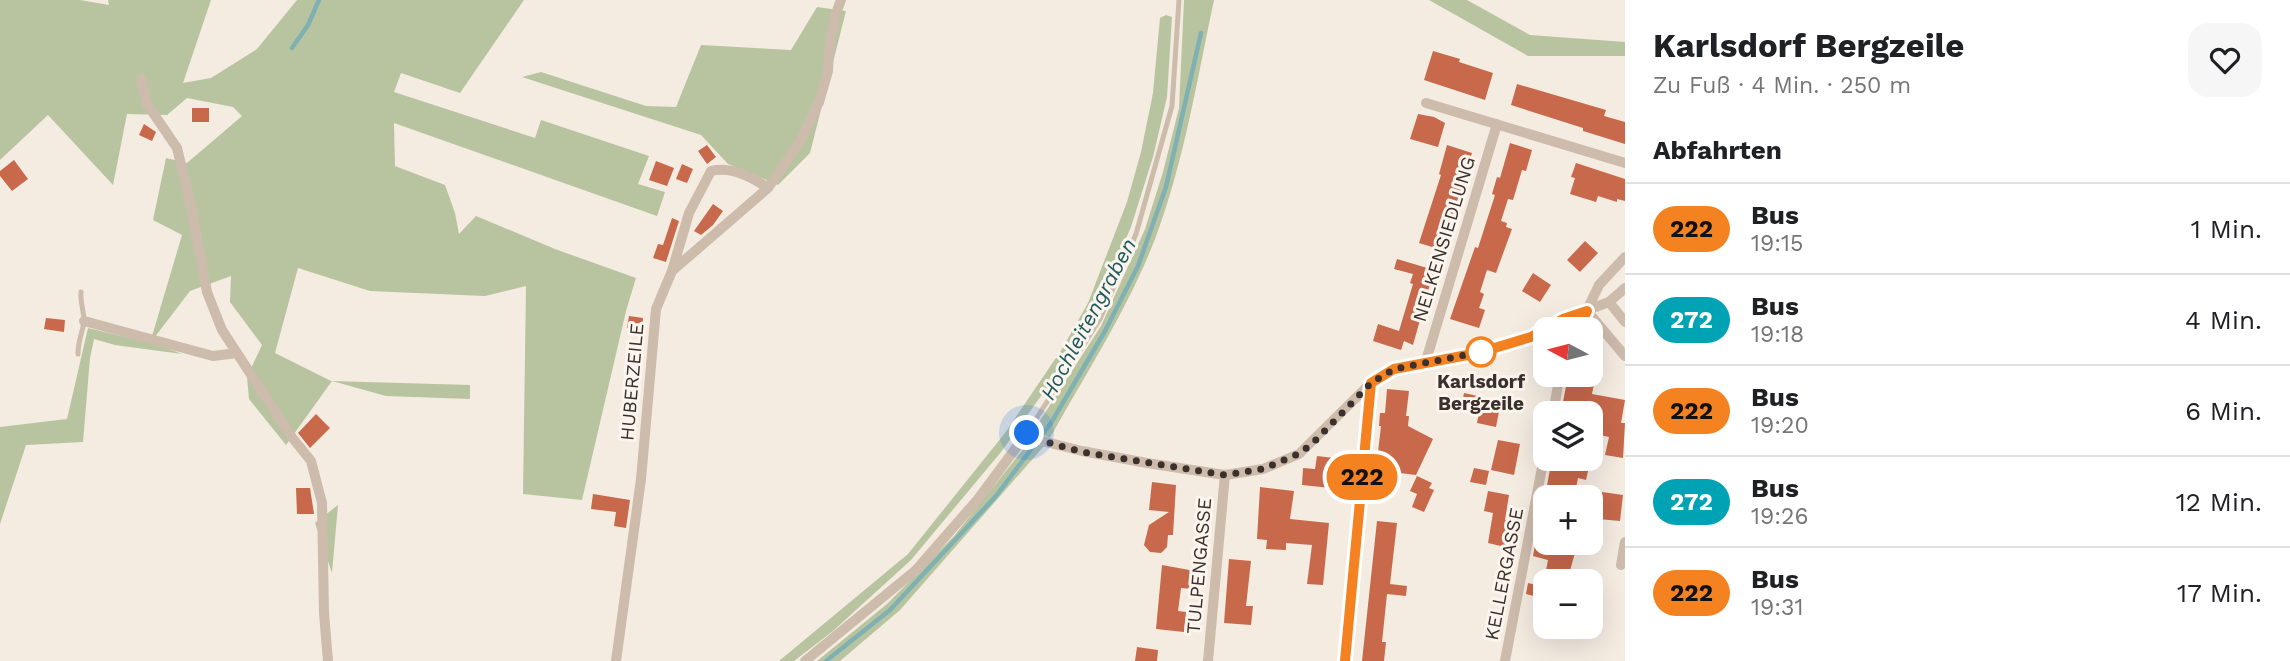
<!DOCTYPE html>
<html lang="de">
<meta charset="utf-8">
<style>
body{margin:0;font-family:"Work Sans",sans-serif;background:#f6f6f6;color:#202124;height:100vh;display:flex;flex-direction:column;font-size:26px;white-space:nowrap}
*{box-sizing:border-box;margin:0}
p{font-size:23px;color:#757577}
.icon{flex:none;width:38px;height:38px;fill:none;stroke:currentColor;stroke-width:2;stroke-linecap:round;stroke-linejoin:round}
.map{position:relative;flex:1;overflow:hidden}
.drawer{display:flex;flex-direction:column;background:#fff;width:665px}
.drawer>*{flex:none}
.badge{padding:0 14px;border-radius:23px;font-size:24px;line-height:46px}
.needle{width:46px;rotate:277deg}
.fabs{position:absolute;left:1533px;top:317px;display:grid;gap:14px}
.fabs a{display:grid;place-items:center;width:70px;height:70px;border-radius:14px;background:#fff;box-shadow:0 7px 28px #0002;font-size:35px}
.you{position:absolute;width:35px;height:35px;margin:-18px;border:5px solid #fff;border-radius:50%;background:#1a73e8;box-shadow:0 0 0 10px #1a73e833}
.map>.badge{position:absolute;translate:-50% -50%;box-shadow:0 0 0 4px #fff}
h2{padding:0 28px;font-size:26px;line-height:63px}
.round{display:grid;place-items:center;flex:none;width:74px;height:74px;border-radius:21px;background:#f6f6f6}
.headline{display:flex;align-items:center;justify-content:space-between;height:119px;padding:0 28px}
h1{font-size:33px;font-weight:700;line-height:52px}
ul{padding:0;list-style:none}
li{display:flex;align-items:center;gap:21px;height:91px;padding:0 28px;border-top:2px solid #e0e0e0}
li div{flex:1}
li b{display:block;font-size:26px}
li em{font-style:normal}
li .badge{min-width:77px;font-weight:700;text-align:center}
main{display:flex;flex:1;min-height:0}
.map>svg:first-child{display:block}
.green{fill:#b8c4a0}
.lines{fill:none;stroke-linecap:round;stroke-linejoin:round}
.stream{stroke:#7fb0b2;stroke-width:4.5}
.building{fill:#c8694b}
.service{stroke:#cdbbac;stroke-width:5}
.minor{stroke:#cdbbac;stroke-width:10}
.line-casing{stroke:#fff;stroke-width:16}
.line{stroke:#f58220;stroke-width:10}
.walk{stroke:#3b302b;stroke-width:7;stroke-dasharray:0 12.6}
.stop-dot{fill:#fff;stroke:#f58220;stroke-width:3.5}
.labels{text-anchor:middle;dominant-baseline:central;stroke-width:6;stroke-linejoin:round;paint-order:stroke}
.street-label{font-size:19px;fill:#3b302b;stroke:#fbf5ee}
.stop-label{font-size:19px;font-weight:bold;fill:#3b302b;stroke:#fbf5ee}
.water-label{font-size:21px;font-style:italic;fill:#1f5a5e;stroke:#fbf5ee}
</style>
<main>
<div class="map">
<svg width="1625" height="661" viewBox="0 0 1625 661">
<rect width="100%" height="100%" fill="#f4ebe1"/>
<path class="green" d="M0,0H80L109,5L108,0H211L183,83L211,78L257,49L297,0H524L460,93L401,73L394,92L535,138L541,120L649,156L638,184L665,192L657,216L394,123L395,166L445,185L455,213L459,234L476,216L555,249L636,278L626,311L582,500L523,494L526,286L485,296L370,291L298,268L275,353L331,381L470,385V399L386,396L332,381L286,445L249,399L247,377L262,345L230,302L231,276L190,291L151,342L182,354L115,345L94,339L90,358L83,442L26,445L0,524V427L67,419L88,328L150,343L182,235L153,220L166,158L187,163L242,116L233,107L187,98L167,115L127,114L113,185L48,115L0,160Z
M1184,0H1214C1197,80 1184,162 1155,239C1128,309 1086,373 1050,438L1040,433L1037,428L1039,422L1101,326L1145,229L1163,172L1179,108Z
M1429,0H1467L1530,35L1625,42V56H1528Z
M817,7L846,11L810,153L778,185L728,164L701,135L522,77L541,72L646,106L676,107L701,45L791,50Z
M1166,15L1172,17L1167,97L1153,157L1131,227L1089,322L1068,358L1001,452L911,560L833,631L794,661H779L908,554L1005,433L1062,349L1088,303L1127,202L1141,152L1153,93L1160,18Z
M1029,442L1044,446L900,610L840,661H817L887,604L906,585L954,536Z
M338,505L332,573L315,523Z"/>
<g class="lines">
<path class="stream" d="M292,48L308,25L319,0
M826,661L890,610L996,496L1051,423L1105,331L1138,266L1166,187L1201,33"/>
</g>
<path class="building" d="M1433,51L1460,59L1459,62L1493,73L1485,100L1424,80Z
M1517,84L1606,110L1604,116L1625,122V144L1583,131V128L1511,105Z
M192,108H209V122H192Z
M1418,114L1434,117L1445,123L1438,147L1410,139Z
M144,124L156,132L152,141L139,135Z
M1510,143L1532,150L1526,171L1522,170L1513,200L1508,199L1501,221L1507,223L1506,227L1512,229L1496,273L1487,270L1480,292L1484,294L1479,308L1485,310L1479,328L1450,319L1475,247L1478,248L1495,195L1492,194L1497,177L1500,178Z
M707,145L716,157L707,164L698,151Z
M1447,145L1472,153L1442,250L1419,243L1441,175L1439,174Z
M14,160L28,179L12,191L0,176V171Z
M656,161L674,168L667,186L649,180Z
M1576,163L1625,179V201L1617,199V202L1598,196L1596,202L1570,194L1575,178L1571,177Z
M682,164L693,169L687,183L676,179Z
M713,204L723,211L713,225L701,235L694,231Z
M672,218L679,221L666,262L653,258L658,244L663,245Z
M1585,241L1598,253L1580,272L1567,260Z
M1397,259L1434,270L1413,345L1404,341L1401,350L1373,341L1378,324L1399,331L1413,284L1410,283L1413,274L1394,269Z
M1533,273L1551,285L1540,302L1522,291Z
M629,316L643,318L642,330L627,328Z
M46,318L65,320L64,332L44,329Z
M1576,374H1596L1592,394L1625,400L1621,423H1625L1623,458L1605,455L1609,437L1591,433V413L1562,407L1567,381L1575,382Z
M1387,389L1409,391L1406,416H1409L1408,426L1433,439L1416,475L1376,470L1381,426H1379L1380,413H1385Z
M1464,393L1501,401L1496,427L1477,423L1479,412L1461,409Z
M316,414L330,428L310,448L298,433Z
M1498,440L1520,444L1514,475L1491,470Z
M1317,456L1343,459L1340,489L1302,485L1303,468L1315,469Z
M1552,458H1591L1586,480L1578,478L1576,488L1566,486L1564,494L1546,491Z
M1474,468L1489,471L1486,485L1470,482Z
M1417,476L1432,483L1429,488L1434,490L1424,512L1412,507L1417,494L1410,491Z
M1152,482L1176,485L1173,535H1168L1167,547L1161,553L1150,552L1144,545L1149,525L1169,512L1149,510Z
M1260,487L1294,491L1290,519L1329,523L1323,585L1307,584L1312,545L1286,543V550L1266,549L1267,540L1257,539Z
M296,488H310L314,514H297Z
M1488,491L1509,495L1505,520L1514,522L1509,548L1488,543L1493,513L1484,511Z
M1602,492L1623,495L1620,521L1598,519Z
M593,494L630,500L626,528L614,526L616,512L591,509Z
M1541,513L1545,514V542H1565L1564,550L1575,553L1567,581H1544L1548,560L1533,556Z
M1377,521L1397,523L1390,584L1407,586L1406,596L1387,594L1382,642H1386L1384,661H1362Z
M1229,559L1251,561L1246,606H1253L1251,625L1224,623Z
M1162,565L1195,571L1193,589L1181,588L1178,611L1186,612L1184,632L1156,629Z
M1528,583L1545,587V599L1526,594Z
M1137,647L1158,650L1157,661H1135Z"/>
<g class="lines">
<path class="service" d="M78,354C78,339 83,332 84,321C84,311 80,303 81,292
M1027,433L1100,319L1136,234L1172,106L1179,0"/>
<path class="minor" d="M141,79L147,104L177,148L191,206L207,292L222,330L291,436L311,461L322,503L324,613L328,661
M1426,103L1625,163
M672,271L689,213L711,171C730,166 752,177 768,188
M1609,302L1625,322
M1587,311L1625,356
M84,321L213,356L237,353
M1578,329L1599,285L1625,257
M1531,337L1545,346
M1425,364L1497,124
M1553,413L1560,374
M1621,565L1625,542
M616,661L641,479L656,309L672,271L768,188L801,140L819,102L828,71L829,48L835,16L841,0
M805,661L916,570L978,499L1027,433L1046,442L1082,451L1147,463L1225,475L1263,469L1299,454L1371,383L1394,369L1478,353L1531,337L1563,319L1609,302L1625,288
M1208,661L1225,475
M1345,661L1371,383
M1505,661L1545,452"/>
</g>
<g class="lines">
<g class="line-casing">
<path id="line" d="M1345,661L1371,383L1394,369L1478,353L1531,337L1563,319L1587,311L1578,329"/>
</g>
<use href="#line" class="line"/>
<path class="walk" d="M1027,433L1046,442L1082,452L1225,475L1263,469L1298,454L1312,444L1371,383L1394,369L1481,352"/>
</g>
<circle class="stop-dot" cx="1481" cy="352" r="14"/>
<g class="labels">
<g class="street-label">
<text transform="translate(1444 239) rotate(-73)">NELKENSIEDLUNG</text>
<text transform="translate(632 382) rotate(-85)">HUBERZEILE</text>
<text transform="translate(1199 566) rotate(-85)">TULPENGASSE</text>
<text transform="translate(1504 574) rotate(-79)">KELLERGASSE</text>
</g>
<g class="stop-label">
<text x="1481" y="381">Karlsdorf<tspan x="1481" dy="22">Bergzeile</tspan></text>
</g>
<g class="water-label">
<text transform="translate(1088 319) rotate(-62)">Hochleitengraben</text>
</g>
</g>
</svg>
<div class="fabs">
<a><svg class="needle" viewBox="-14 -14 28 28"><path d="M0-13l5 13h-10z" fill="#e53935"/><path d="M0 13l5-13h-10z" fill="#757577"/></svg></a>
<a><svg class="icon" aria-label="layers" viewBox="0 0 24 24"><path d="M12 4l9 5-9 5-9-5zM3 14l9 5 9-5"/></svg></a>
<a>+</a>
<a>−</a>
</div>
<div class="you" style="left:1027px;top:433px"></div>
<b class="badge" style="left:1362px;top:477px;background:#f58220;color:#111">222</b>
</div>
<section class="drawer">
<div class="headline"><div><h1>Karlsdorf Bergzeile</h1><p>Zu Fuß · 4 Min. · 250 m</p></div><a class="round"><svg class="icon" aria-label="heart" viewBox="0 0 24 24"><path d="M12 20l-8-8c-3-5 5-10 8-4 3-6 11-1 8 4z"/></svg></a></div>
<h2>Abfahrten</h2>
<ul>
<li><span class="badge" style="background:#f58220;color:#111">222</span><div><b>Bus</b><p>19:15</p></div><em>1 Min.</em></li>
<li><span class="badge" style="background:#00a3b4;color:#fff">272</span><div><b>Bus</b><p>19:18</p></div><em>4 Min.</em></li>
<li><span class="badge" style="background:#f58220;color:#111">222</span><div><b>Bus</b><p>19:20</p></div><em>6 Min.</em></li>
<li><span class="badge" style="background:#00a3b4;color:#fff">272</span><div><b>Bus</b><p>19:26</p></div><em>12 Min.</em></li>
<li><span class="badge" style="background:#f58220;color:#111">222</span><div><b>Bus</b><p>19:31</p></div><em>17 Min.</em></li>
</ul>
</section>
</main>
